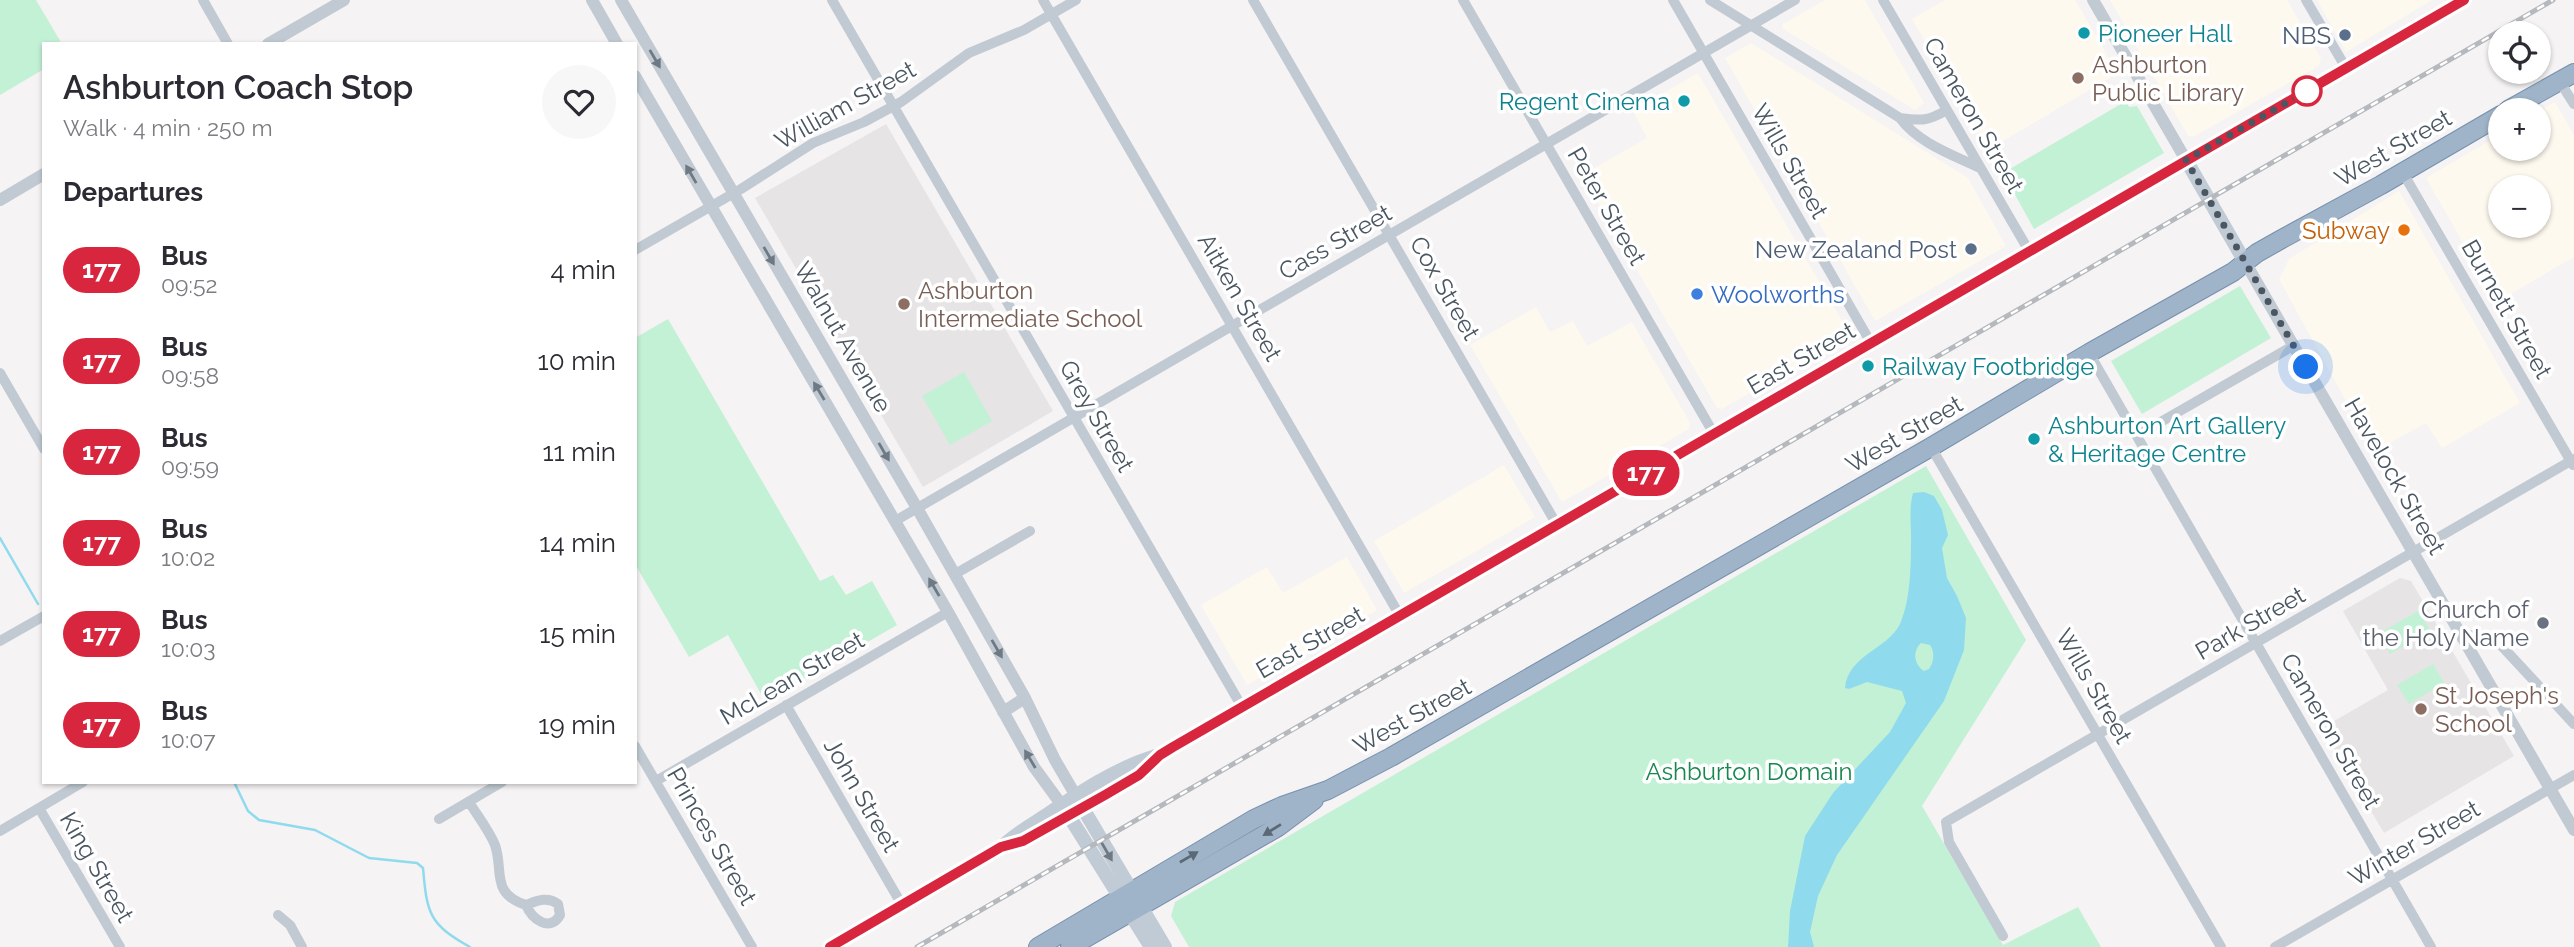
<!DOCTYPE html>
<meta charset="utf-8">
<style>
body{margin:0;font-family:Raleway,sans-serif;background:#f7f7f7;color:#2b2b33;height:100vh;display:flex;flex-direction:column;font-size:26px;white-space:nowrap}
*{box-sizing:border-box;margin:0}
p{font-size:23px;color:#7c7c81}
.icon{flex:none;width:38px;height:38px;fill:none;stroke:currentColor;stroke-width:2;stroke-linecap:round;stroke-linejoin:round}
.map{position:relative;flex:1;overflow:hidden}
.panel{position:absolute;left:42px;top:42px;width:595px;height:742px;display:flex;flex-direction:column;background:#fff;border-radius:0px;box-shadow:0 2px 5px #0004}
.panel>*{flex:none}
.badge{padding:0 14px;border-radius:23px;font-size:24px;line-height:46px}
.buttons{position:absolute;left:2488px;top:21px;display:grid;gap:14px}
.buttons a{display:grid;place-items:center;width:63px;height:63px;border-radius:50%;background:#fff;box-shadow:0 2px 5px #0004;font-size:35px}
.you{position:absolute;width:35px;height:35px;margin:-18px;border:5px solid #fff;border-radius:50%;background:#1a73e8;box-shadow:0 0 0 10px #1a73e833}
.map>.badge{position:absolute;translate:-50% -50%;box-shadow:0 0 0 4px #fff}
h2{padding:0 21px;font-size:26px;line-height:63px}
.round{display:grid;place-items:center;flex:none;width:74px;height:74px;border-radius:37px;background:#f7f7f7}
.head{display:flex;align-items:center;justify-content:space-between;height:119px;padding:0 21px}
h1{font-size:33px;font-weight:600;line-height:52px}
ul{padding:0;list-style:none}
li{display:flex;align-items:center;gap:21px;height:91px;padding:0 21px}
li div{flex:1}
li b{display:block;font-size:26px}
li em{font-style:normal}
li .badge{min-width:77px;font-weight:700;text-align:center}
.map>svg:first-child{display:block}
.commercial{fill:#fdf9ef;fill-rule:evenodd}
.education{fill:#e6e4e5}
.green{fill:#c3f1d5}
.water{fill:#90daee;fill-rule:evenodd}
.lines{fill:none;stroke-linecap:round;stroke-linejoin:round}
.stream{stroke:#90daee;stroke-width:2.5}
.trunk-casing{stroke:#7690ad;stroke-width:20}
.minor{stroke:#c1cad2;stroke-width:10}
.tertiary{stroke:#c1cad2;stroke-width:12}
.secondary{stroke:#c1cbd6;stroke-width:14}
.trunk{stroke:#9fb4c9;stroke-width:18}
.rail-casing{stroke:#b5b8bd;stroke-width:5}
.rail{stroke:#fff;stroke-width:2.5;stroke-dasharray:8;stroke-linecap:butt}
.oneway{fill:#6e7983}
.oneway2{fill:#5b6976}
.oneway3{fill:#6e7984}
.line-casing{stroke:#fff;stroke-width:16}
.line{stroke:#d7263d;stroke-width:10}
.walk{stroke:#4a5661;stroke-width:7;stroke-dasharray:0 12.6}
.culture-dot{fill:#0f9aa8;stroke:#fff;stroke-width:2.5}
.service-dot{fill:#5c6f8a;stroke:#fff;stroke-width:2.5}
.education-dot{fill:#8d6e63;stroke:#fff;stroke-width:2.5}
.stop-dot{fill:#fff;stroke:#d7263d;stroke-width:3.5}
.food-dot{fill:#e8710a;stroke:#fff;stroke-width:2.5}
.shop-dot{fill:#3f7fe0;stroke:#fff;stroke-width:2.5}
.worship-dot{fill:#6b7280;stroke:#fff;stroke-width:2.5}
.labels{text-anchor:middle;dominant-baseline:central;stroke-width:7;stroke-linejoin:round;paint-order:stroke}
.culture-label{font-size:24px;fill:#0d838f;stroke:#fff;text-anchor:start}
.service-label{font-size:24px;fill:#4e5e75;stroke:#fff;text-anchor:end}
.education-label{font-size:24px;fill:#785e54;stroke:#fff;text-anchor:start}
.street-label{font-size:24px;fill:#4a5661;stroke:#fff}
.food-label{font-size:24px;fill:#c56008;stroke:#fff;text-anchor:end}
.shop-label{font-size:24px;fill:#366cbe;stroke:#fff;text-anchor:start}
.worship-label{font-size:24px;fill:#5b616d;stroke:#fff;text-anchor:end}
.park-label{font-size:24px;fill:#17864f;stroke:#fff}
</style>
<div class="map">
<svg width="2574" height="947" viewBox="0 0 2574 947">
<rect width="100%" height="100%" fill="#f5f3f3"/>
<path class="commercial" d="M1825,0H1865L1924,103L1915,110L1782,28L1783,24Z
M1945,0H2075L2118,73L1988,150L1912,19Z
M2110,0H2287L2321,58L2319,66L2193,137L2188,136Z
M2317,0H2432L2346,52Z
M1751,43L1968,178L2006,246L1875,321L1725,58Z
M1696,74L1699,75L1848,331L1846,337L1722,409L1717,408L1582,175L1647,138L1633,111Z
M2555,102L2574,135V257L2497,302L2426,178L2501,134V149H2539V111ZM2501,187H2539V226H2501Z
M2399,191L2520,403L2442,448L2426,423L2374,452L2279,279L2289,259Z
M1536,307L1550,332L1573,321L1587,346L1632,322L1690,423L1689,429L1562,502L1470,345Z
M1504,465L1535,517L1404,593L1374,541Z
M1347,557L1377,610L1247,685L1201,605L1267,567L1283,593Z"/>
<path class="education" d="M886,124L1053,411L923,487L755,198Z
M2400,578L2411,581L2514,756L2384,833L2322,728L2388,690L2343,611Z"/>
<path class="green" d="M0,0H36L62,44H44V69L0,95Z
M2126,101L2129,107L2137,106L2164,153L2034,229L2003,173Z
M2240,286L2271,338L2142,414L2111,361Z
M668,319L820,581L833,575L846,595L872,581L897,625L765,701L728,635L689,657L635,564V338Z
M964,372L992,421L950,445L922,396Z
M1926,466L2026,640L1922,806L2003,945L2078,907L2101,947H1189L1171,916L1175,902Z
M2418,611L2430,630L2390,654L2378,634Z
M2433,664L2444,683L2409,704L2397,685Z"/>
<path class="water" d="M1924,492L1934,496L1942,510L1948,535L1942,548L1947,578L1957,596L1966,618L1964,650L1944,701L1837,855L1818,896L1810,932L1814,947H1788L1790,911L1805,836L1833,793L1890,732L1906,703L1902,691L1867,682L1849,689L1845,688C1848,655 1888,649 1900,624C1911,599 1911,564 1911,537C1911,521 1909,509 1913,493ZM1921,643L1930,645C1935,652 1934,662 1929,669L1924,671C1914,665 1912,651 1921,643Z"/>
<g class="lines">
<path class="stream" d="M0,538L38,604
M234,782L248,811L259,820L315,830L369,858L417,863L423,868C427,914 429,924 470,947"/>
<g class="trunk-casing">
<path id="trunk" d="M2508,110L2574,73
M1038,947L1254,819L1282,806L1328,790L1391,757L1931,447L2089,353L2233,272L2257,253L2280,240L2381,185L2501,115
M1070,947L1278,827L1314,800"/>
</g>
<path class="minor" d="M203,0L228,44
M832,0L1242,707
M1043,0L1400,616
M1253,0L1557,525
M1463,0L1714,434
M1673,0L1871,343
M1710,0L1900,118C1918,143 1953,155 1980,168
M1883,0L2029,251
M2306,0L2346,68
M2560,82L2574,104
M1900,118C1922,121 1928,121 1947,110
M2403,173L2573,465
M635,250L741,189L813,143L864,122L901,102L969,53L1024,30L1076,0
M2089,353L2431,947
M0,373L44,449
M2138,435L2293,346
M1931,447L2221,947
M895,521L1795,0
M955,574L1030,531
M2461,635L2490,636L2498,642L2574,724
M0,641L44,616
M786,705L902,905
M635,746L752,947
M656,781L948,612
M469,802C477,815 489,830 495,845C504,871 490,893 526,905C537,901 547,896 558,904L560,915C550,933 532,919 526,905
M39,808L120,947
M439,819L502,782
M0,831L83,782
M278,915L290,925L302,947
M2003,936L1949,842L1946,822L2574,459
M2275,947L2574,775"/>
<path class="tertiary" d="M592,0L617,44
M621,0L917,508L1025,698L1055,760L1076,796
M2093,0L2186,160
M268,44L344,0
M635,76L948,612L1034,767L1061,804
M0,200L44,174
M2245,262L2574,830
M1003,712L1025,698"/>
<path class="secondary" d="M2186,160L2245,262
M1078,800L1165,947
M1064,808L1151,947
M1005,844C1017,833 1031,825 1045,816C1079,793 1116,768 1156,756
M829,947L997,849L1023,841L1139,775L1160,755L1173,747L2464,0"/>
<use href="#trunk" class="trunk"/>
<g class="rail-casing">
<path id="rail" d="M917,947L2553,0"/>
</g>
<use href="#rail" class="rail"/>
</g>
<defs><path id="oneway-solid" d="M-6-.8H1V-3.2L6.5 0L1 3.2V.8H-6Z" transform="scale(1.75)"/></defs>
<g class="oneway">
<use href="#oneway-solid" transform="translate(655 59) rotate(60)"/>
<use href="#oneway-solid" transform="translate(691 174) rotate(-120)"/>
<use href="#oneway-solid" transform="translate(769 256) rotate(60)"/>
<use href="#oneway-solid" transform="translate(819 391) rotate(-121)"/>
<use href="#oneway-solid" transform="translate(884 452) rotate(60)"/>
<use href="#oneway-solid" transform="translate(934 587) rotate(-120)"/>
<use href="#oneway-solid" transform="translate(997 649) rotate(60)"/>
<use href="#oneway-solid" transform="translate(1030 759) rotate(-121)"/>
</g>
<g class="oneway2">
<use href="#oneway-solid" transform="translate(1272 830) rotate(148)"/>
<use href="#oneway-solid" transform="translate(1189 857) rotate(-30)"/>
</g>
<use class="oneway3" href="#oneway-solid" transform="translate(1107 852) rotate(60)"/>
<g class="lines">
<g class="line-casing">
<path id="line" d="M830,947L984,857L1001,847L1023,841L1105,795L1139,775L1160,755L1173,747L2464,0"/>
</g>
<use href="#line" class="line"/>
<path class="walk" d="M2306,367L2186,160L2307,91"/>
</g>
<g class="culture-dot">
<circle cx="2084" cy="33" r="7"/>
<circle cx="1684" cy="101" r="7"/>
<circle cx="1868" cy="366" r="7"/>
<circle cx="2034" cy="439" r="7"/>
</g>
<g class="service-dot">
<circle cx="2345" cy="35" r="7"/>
<circle cx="1971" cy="249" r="7"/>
</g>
<g class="education-dot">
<circle cx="2078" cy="78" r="7"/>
<circle cx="904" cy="304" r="7"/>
<circle cx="2421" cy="709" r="7"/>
</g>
<circle class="stop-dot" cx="2307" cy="91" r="14"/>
<circle class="food-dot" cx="2404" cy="230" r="7"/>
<circle class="shop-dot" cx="1697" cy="294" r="7"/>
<circle class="worship-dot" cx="2543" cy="623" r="7"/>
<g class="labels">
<g class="culture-label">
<text x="2098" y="33">Pioneer Hall</text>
<text x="1670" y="101" text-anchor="end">Regent Cinema</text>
<text x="1882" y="366">Railway Footbridge</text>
<text x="2048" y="425">Ashburton Art Gallery<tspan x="2048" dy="28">&amp; Heritage Centre</tspan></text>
</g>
<g class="service-label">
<text x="2331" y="35">NBS</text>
<text x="1957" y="249">New Zealand Post</text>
</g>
<g class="education-label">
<text x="2092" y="64">Ashburton<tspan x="2092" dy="28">Public Library</tspan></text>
<text x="918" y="290">Ashburton<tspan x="918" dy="28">Intermediate School</tspan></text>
<text x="2435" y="695">St Joseph's<tspan x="2435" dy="28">School</tspan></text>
</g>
<g class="street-label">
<text transform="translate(845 105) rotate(-29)">William Street</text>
<text transform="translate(1974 115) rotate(60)">Cameron Street</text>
<text transform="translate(2393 148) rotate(-30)">West Street</text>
<text transform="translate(1790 161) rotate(60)">Wills Street</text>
<text transform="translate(1607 206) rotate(60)">Peter Street</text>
<text transform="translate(1335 242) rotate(-30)">Cass Street</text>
<text transform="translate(1445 288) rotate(60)">Cox Street</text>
<text transform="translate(1240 297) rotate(60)">Aitken Street</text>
<text transform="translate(2507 309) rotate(60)">Burnett Street</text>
<text transform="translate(843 337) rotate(60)">Walnut Avenue</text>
<text transform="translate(1801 358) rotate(-30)">East Street</text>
<text transform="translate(1097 416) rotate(60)">Grey Street</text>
<text transform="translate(1904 434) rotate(-30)">West Street</text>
<text transform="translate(2395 476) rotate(60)">Havelock Street</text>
<text transform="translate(2250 623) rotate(-30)">Park Street</text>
<text transform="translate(1310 642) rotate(-30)">East Street</text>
<text transform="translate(792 678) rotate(-30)">McLean Street</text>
<text transform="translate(2094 686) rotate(60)">Wills Street</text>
<text transform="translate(1412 716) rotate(-29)">West Street</text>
<text transform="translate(2331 731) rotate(60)">Cameron Street</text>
<text transform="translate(862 795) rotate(60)">John Street</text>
<text transform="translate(712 836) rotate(60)">Princes Street</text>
<text transform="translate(2414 843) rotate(-30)">Winter Street</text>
<text transform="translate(97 867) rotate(60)">King Street</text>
</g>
<g class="food-label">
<text x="2390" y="230">Subway</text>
</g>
<g class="shop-label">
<text x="1711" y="294">Woolworths</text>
</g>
<g class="worship-label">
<text x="2529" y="609">Church of<tspan x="2529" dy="28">the Holy Name</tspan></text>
</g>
<g class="park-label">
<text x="1749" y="771">Ashburton Domain</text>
</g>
</g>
</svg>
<div class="buttons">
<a><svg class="icon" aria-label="locate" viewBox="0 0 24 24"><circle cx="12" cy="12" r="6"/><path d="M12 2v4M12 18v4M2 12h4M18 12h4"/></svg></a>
<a>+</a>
<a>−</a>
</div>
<div class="you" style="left:2306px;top:367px"></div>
<b class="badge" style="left:1646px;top:473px;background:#d7263d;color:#fff">177</b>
<section class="panel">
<div class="head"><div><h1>Ashburton Coach Stop</h1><p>Walk · 4 min · 250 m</p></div><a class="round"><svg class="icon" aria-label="heart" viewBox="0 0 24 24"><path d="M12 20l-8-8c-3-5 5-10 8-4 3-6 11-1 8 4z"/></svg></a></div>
<h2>Departures</h2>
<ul>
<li><span class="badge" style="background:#d7263d;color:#fff">177</span><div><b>Bus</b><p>09:52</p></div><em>4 min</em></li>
<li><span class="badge" style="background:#d7263d;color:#fff">177</span><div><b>Bus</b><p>09:58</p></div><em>10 min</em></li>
<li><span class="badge" style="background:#d7263d;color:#fff">177</span><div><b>Bus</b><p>09:59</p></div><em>11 min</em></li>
<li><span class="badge" style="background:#d7263d;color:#fff">177</span><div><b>Bus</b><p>10:02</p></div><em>14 min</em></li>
<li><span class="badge" style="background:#d7263d;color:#fff">177</span><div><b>Bus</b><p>10:03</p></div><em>15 min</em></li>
<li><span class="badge" style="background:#d7263d;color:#fff">177</span><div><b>Bus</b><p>10:07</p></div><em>19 min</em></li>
</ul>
</section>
</div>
